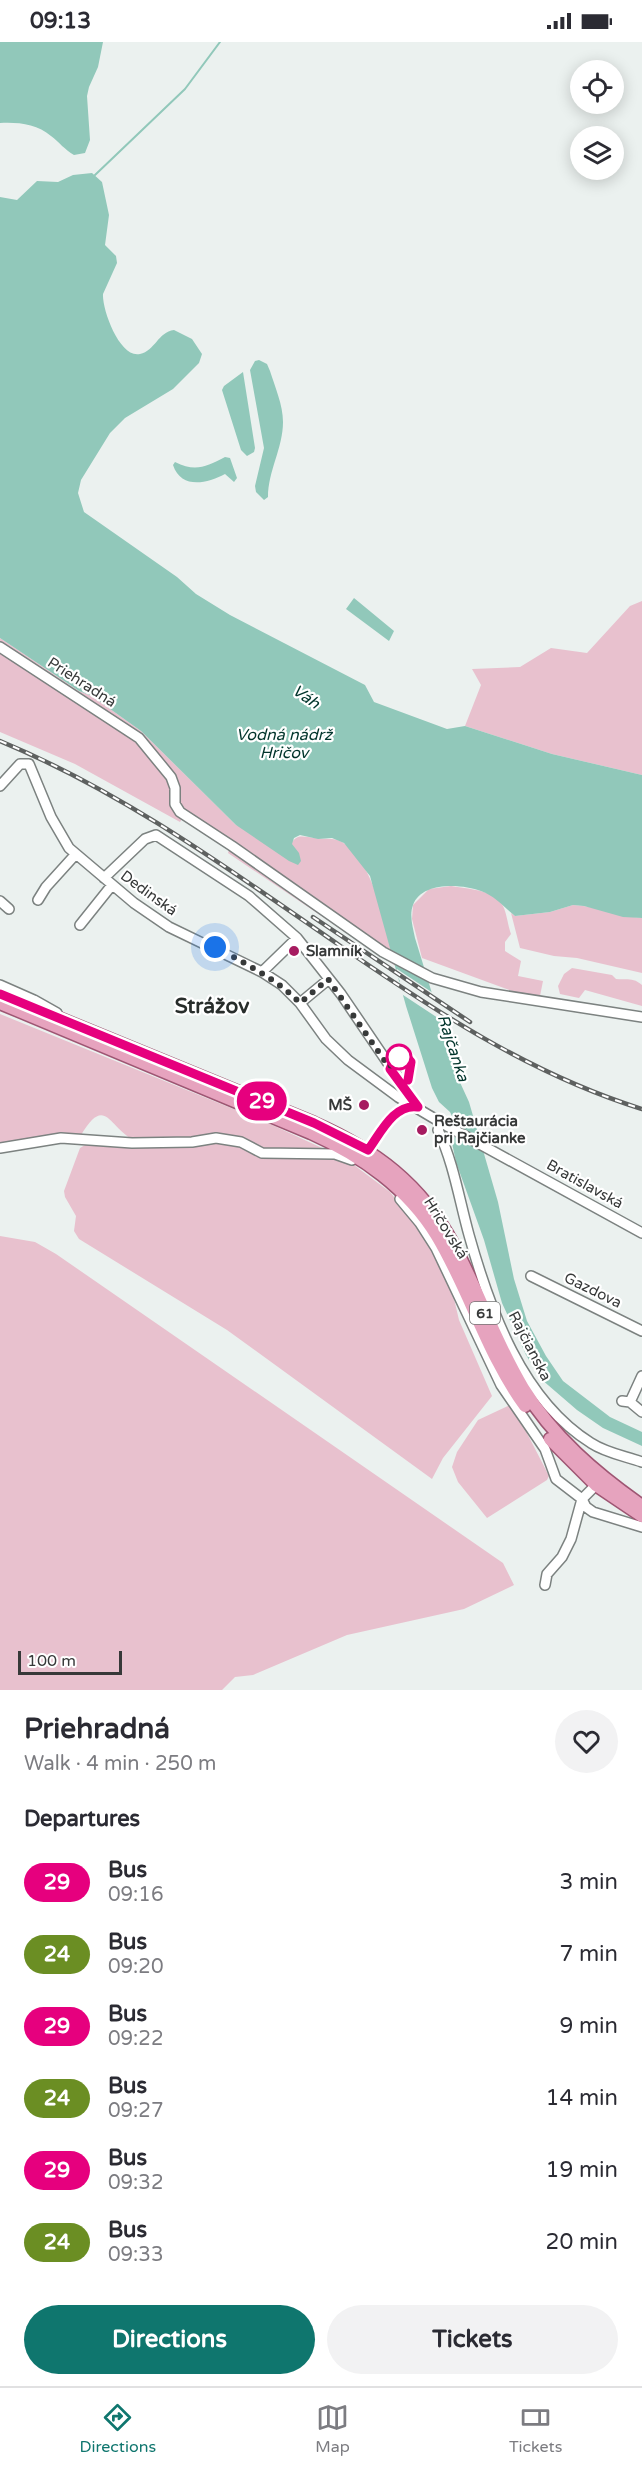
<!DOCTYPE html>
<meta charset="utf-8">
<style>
body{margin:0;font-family:"Varela Round",sans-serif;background:#f2f2f3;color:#2b2b33;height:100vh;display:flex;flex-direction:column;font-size:22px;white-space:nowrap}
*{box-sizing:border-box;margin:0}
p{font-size:20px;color:#7c7c81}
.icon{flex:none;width:33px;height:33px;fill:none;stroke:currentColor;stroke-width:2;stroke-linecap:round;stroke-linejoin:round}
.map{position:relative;height:1648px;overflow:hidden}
.panel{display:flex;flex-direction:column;background:#fff;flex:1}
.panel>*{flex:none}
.badge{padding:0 12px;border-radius:20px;font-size:21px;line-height:39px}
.controls{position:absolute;left:570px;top:18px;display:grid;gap:12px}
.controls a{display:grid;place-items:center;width:54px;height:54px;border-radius:50%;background:#fff;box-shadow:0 3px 15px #0003;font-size:30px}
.scale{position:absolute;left:18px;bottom:15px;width:104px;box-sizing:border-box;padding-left:6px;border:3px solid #373939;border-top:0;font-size:16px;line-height:21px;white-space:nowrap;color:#373939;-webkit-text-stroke:4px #fff;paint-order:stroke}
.you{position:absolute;width:30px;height:30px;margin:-15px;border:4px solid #fff;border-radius:50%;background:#1a73e8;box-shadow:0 0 0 9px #1a73e833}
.map>.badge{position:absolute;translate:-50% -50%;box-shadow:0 0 0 3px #fff}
h2{padding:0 24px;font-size:22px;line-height:54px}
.round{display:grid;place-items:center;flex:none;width:63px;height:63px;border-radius:32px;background:#f2f2f3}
.head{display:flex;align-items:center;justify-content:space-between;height:102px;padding:0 24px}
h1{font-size:28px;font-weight:800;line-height:45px}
.cta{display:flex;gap:12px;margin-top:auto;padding:12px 24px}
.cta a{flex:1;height:69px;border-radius:36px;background:#0f766e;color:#fff;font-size:24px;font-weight:800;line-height:69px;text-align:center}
.cta a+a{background:#f2f2f3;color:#2b2b33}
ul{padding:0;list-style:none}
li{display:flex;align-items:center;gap:18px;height:72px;padding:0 24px}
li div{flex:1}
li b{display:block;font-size:22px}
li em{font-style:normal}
li .badge{min-width:66px;font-weight:700;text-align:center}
.status{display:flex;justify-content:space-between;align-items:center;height:42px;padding:0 30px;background:#fff;direction:ltr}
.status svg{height:16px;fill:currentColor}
.dock{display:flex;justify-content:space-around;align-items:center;height:84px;border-top:2px solid #e1e1e2;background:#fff;font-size:16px;color:#7c7c81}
.dock a{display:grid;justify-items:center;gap:3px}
.dock .on{color:#0f766e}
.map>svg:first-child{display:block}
.green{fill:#e8c1ce}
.water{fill:#91c8ba}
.pier{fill:#ebf1ef}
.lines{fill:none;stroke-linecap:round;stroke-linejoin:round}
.stream{stroke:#91c8ba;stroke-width:2}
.minor-casing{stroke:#7c8280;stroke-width:12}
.major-casing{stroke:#9e5673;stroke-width:15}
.minor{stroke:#fff;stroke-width:9}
.major{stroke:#e6a3be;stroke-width:12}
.rail-casing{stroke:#5e6160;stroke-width:4.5}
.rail{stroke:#fff;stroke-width:2;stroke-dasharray:7;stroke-linecap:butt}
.line-casing{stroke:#fff;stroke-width:14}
.line{stroke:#e6007e;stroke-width:9}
.walk{stroke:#373939;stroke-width:6;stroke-dasharray:0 10.8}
.poi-dot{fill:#a61b60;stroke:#fff;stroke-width:2}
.stop-dot{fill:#fff;stroke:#e6007e;stroke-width:3}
.labels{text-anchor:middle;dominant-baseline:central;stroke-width:4.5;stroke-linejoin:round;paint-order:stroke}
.shield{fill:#fff;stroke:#737474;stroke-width:1.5}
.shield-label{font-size:14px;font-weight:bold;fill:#373939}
.street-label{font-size:15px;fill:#373939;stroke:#fff}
.poi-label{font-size:15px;font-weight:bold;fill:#373939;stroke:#fff;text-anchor:start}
.water-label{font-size:16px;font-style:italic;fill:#00342b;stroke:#fff}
.district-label{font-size:21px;font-weight:bold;fill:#282d2b;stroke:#fff}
</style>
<div class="status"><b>09:13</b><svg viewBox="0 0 49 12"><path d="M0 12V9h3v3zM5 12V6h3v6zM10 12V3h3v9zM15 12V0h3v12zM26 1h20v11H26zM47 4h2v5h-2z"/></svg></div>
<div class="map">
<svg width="642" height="1648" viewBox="0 0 642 1648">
<rect width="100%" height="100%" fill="#ebf1ef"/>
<path class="green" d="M642,559V733L552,712L465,684L481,643L472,627L520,625L551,606L587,611L630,564Z
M0,596L79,649L92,654L141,689L236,783L294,807L291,802C297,791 304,795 315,796C325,798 333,795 342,800C374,819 388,891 397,925L228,811L229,808L182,777L180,780L75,722L0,690Z
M451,844C467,847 494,847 503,864C507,872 508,884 511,892L505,900V909L521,919L518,934L543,939L539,959L422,916L412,877L413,863L429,847Z
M573,863C597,864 618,874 642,876V931L577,916L554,914L520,906L511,871L515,874L550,870Z
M572,926L612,933L616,937C627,938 633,935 642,943V964L585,948L579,956L560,952L558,944L564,932Z
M0,972L270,1082L346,1117L390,1150L411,1176L440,1197L459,1278L492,1354L443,1416L432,1437L227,1288L79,1197L74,1189L76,1174L65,1155L64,1149L80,1106L85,1103L133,1098C108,1084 105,1052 80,1095C54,1093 26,1095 0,1103Z
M0,1194L35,1200L56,1212L503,1521L514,1543L464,1567L347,1593L253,1633L235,1635L222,1648H0Z
M512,1362L549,1434L547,1438L487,1476L458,1440L452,1425L457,1410L478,1378Z"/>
<path class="water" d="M0,0H103L98,25L89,45L87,54L90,98L85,111L74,113C65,108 59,100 51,94C37,82 18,80 0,81Z
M92,131L102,140L109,173L105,203L116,214L117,221L103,252C102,268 120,317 140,312C155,309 158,290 174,288L192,297L202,312L199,321L173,347L125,376L110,391L81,438L78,451L84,470L177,535L196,552L230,573L365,643L374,660L447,687L465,684L552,712L642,733V876L623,875L584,864L573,863L550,870L515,874C504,865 495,854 481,849C462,842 422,839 413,863C409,873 413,886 415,896L458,1036L469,1060L498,1160L514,1237L527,1279L546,1314L563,1339L610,1375L642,1390V1404L603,1386L577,1368L541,1337L526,1313L502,1261L484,1198L456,1120L452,1101L453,1076L450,1070L439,1060L432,1046L406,964L370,834L344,801L332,796L318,797L300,793L294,796L292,802L299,811L301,819L298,823L289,819L236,783L141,689L92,654L79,649L0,596V155L17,158L37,139L58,140L73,133Z
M259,318L267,322L270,329C275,345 283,363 283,380C283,406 268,429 268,455L264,458L256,450L255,444L264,406L250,328L255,319Z
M243,330L255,406L254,410L247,414L241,408L222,348L224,344Z
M225,415L230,416L237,436L234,440L225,432C206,442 181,447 173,423L175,420C195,430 206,425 225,415Z
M354,556L394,589L389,599L346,567Z"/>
<path class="pier" d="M397,927L436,953L443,976L441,978L400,951L398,942L400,939L395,930Z"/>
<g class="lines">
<path class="stream" d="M95,133L185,47L220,0"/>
<g class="minor-casing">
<path id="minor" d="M0,605L139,696L171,735L175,746V762L180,770L232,804L383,910L432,936L481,950L642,975
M0,744L20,722H29L51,775L69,806L134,861L169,885L262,930L282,943L300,961L326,997L348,1018L398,1055L447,1084L642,1191
M104,836L145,797L156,793L249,854L297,896L341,952L415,1061
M38,858L46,845L75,813
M0,859L9,867
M80,883L112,843
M262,930L297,896
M0,943L34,958L57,971
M300,961L329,937
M441,1081L438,1088C454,1122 459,1157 469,1193C490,1268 522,1358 591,1401C606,1411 625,1414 642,1420
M0,1106L61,1096L132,1101L192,1100L216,1096L241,1100L262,1111L335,1112L352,1118
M368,1108C379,1093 393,1062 415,1065
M400,1157L420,1181L436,1206L501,1343L545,1407L556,1437L582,1457L586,1465L593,1470L642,1485
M531,1234L642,1289
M622,1359L630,1360L642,1370
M630,1360L642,1334
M545,1543L547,1532L562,1515L571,1497L582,1457L600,1439"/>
</g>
<g class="major-casing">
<path id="major" d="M0,952L314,1081C375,1108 421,1142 453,1202C478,1248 495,1300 523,1346C553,1395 595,1431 642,1464
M0,961L311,1091C362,1114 407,1145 437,1194C470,1249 487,1312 525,1364
M550,1397L596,1443L642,1474"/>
</g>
<use href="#minor" class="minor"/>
<use href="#major" class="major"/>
<g class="rail-casing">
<path id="rail" d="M0,699C123,750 230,828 339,903C435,969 530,1032 642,1067
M313,875L470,980"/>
</g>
<use href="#rail" class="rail"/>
</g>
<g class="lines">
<g class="line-casing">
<path id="line" d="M0,952L314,1081L368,1108C380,1092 394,1061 418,1065L390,1027C393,1019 396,1014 406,1014L411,1020L408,1038"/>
</g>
<use href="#line" class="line"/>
<path class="walk" d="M215,905C246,922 275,936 300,961L328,937L389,1025L399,1015"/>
</g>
<g class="poi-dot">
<circle cx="294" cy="909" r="6"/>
<circle cx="364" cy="1063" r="6"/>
<circle cx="422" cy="1088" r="6"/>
</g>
<circle class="stop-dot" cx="399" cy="1015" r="12"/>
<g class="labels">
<rect class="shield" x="470" y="1260" width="30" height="22" rx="4.5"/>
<g class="shield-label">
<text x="485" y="1271">61</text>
</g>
<g class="street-label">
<text transform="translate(82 640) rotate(33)">Priehradná</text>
<text transform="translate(149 851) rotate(36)">Dedinská</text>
<text transform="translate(585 1142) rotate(29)">Bratislavská</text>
<text transform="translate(446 1186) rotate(58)">Hričovská</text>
<text transform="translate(593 1248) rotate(26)">Gazdova</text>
<text transform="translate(530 1304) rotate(63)">Rajčianska</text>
</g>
<g class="poi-label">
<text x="306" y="909">Slamník</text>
<text x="352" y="1063" text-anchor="end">MŠ</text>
<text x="434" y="1079">Reštaurácia<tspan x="434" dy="17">pri Rajčianke</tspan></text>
</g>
<g class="water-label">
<text transform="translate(306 655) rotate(35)">Váh</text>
<text x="284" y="693">Vodná nádrž<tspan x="284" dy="18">Hričov</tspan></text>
<text transform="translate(453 1006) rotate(72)">Rajčanka</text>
</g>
<g class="district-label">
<text x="212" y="964">Strážov</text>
</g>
</g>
</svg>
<div class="controls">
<a><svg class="icon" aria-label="locate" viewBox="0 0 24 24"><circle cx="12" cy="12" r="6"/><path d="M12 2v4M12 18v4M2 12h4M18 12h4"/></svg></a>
<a><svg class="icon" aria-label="layers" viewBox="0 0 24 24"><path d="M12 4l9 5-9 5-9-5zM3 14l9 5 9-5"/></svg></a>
</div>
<div class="scale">100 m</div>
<div class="you" style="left:215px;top:905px"></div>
<b class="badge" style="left:262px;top:1059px;background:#e6007e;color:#fff">29</b>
</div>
<section class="panel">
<div class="head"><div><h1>Priehradná</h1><p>Walk · 4 min · 250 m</p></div><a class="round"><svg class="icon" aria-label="heart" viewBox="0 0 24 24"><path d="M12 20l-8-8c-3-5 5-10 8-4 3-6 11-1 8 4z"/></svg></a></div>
<h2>Departures</h2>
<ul>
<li><span class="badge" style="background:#e6007e;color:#fff">29</span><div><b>Bus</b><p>09:16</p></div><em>3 min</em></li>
<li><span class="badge" style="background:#6b8e23;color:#fff">24</span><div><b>Bus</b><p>09:20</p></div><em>7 min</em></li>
<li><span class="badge" style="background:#e6007e;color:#fff">29</span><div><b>Bus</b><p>09:22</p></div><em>9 min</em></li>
<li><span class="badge" style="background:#6b8e23;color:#fff">24</span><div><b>Bus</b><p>09:27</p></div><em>14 min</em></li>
<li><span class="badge" style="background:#e6007e;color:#fff">29</span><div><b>Bus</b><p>09:32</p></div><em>19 min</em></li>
<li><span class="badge" style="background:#6b8e23;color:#fff">24</span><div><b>Bus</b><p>09:33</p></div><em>20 min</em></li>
</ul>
<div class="cta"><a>Directions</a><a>Tickets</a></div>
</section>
<nav class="dock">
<a class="on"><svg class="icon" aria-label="directions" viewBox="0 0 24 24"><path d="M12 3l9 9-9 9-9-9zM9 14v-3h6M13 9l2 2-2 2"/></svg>Directions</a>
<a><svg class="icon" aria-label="map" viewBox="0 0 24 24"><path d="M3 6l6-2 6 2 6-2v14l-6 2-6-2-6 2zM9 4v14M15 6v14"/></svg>Map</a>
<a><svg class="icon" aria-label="tickets" viewBox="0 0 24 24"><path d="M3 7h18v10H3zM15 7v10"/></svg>Tickets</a>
</nav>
